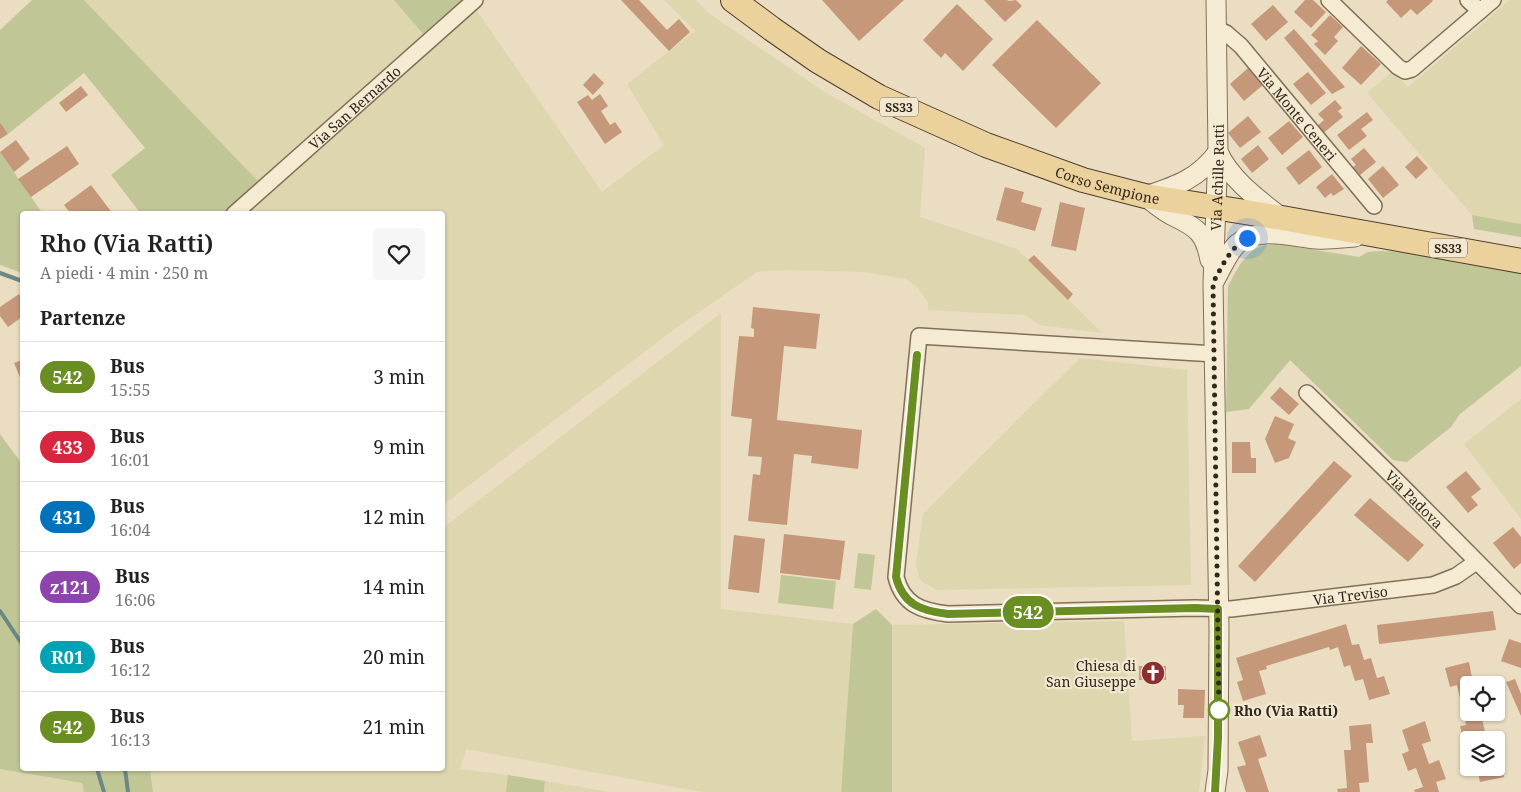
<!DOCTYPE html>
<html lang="it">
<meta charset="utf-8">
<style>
body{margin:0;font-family:"Noto Serif",serif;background:#f6f6f6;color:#222;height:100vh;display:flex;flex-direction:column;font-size:19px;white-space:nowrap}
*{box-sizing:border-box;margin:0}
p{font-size:16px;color:#767676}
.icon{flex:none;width:28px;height:28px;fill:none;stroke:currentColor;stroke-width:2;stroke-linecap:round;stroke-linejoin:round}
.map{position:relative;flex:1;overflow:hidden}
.sheet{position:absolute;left:20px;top:211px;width:425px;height:560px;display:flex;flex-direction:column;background:#fff;border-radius:5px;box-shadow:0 1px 4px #0004}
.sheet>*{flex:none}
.badge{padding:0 10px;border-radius:16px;font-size:18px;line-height:32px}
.tools{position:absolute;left:1460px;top:676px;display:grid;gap:10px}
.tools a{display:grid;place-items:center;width:45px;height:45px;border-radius:5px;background:#fff;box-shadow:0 1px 4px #0004;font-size:25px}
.you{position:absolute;width:25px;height:25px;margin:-12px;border:4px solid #fff;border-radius:50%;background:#1a73e8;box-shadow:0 0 0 8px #1a73e833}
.map>.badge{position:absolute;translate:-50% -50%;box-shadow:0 0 0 2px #fff}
h2{padding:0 20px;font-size:19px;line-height:45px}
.round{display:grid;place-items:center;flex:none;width:52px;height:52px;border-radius:5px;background:#f6f6f6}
.summary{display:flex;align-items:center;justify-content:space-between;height:85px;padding:0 20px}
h1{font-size:24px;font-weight:600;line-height:38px}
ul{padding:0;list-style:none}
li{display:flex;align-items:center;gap:15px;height:70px;padding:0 20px;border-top:1px solid #e0e0e0}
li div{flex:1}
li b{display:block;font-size:19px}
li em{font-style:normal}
li .badge{min-width:55px;font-weight:700;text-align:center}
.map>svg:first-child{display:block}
.farmland{fill:#ded6af}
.green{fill:#c1c696}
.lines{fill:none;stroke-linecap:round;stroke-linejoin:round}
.stream{stroke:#6b8981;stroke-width:4}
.building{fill:#c5987a}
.minor-casing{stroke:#816f5a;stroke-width:18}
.tertiary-casing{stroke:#816f5a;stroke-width:21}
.primary-casing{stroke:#4f3d2e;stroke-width:26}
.minor{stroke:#f5ebd3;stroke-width:15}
.tertiary{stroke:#f5ebd3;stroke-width:19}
.primary{stroke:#ebd19b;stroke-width:24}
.line-casing{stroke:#fff;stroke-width:11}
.line{stroke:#6b8e23;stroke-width:8}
.walk{stroke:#32271d;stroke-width:5;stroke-dasharray:0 9}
.stop-dot{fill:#fff;stroke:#6b8e23;stroke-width:2.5}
.labels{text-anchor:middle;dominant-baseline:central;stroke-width:4.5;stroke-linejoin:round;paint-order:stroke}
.shield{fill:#f2e8d0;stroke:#6c6153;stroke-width:1}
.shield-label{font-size:12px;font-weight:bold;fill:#32271d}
.street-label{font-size:14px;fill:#32271d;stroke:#f2e8d0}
.poi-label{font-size:14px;fill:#32271d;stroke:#f2e8d0;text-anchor:end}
.stop-label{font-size:14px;font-weight:bold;fill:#32271d;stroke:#f2e8d0;text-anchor:start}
</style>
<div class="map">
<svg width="1521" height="792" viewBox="0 0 1521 792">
<rect width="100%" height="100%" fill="#eaddc1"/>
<path class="farmland" d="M84,0H394L423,34L258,181Z
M664,0H696L707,12L826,93L925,148L920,217L1017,249L1102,333L1039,325L1025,315L928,310V302L916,286L906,279L863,272L784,270L757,272L672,331L443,505L442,214H247L475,8L602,192L664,145L627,84L695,31Z
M1510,0H1521V224L1472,215L1367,93L1393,71L1408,87Z
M721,313V609L853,624L841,792H702L466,749L460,769L508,775L506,792H153L150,769H442L443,528Z
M1080,358L1187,370L1191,585L937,590L924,583L919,577L916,564L923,514Z
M1521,399V519L1464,444Z
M1124,621L1132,741L1205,736L1199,792H892V625Z
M0,769L82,783L84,792H0Z
M545,781L610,792H544Z"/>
<path class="green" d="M32,0H84L258,181L223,214H141L111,175L145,148L84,73L8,134L0,122V30Z
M394,0H463L423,34Z
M0,152L43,214H22V273L0,265Z
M1472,215L1521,224V237L1474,229Z
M1278,244L1359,257L1368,252L1379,251L1403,252L1521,272V366L1460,414L1451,427L1407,462L1393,460L1290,360L1249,409L1226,412L1228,286C1236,272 1245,251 1262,246C1266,245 1273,245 1278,244Z
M0,434L22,464V769H150L153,792H84L82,783L0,769Z
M858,553L875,555L871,590L854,588Z
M781,575L836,581L833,609L778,603Z
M876,609L892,625V792H841L853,624Z
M508,775L545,781L544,792H506Z"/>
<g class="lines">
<path class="stream" d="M0,273L22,281
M0,611L22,644
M97,769L104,792
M125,769L128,792"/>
</g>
<path class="building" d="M621,0H639L667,30L679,19L690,32L669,51Z
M822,0H904L859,41Z
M984,0H1007L1009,1L1016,0L1022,6L1005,22Z
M1305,0H1313L1326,12L1311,28L1294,12Z
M1388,0H1432L1433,1L1417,15L1411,9L1401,18L1386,2Z
M957,4L993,39L963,71L945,53L941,58L923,40Z
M1273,5L1288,22L1266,41L1251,24Z
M1330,15L1343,27L1334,37L1338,41L1325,55L1314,44L1318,41L1311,35Z
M1037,20L1101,83L1056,128L992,65Z
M1294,29L1345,87L1332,94L1284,38Z
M1361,46L1381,64L1361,85L1342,68Z
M1248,68L1263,85L1244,101L1230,84Z
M1308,72L1326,93L1311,105L1293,84Z
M594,73L604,83L593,95L583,85Z
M81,86L88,95L66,112L59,103Z
M600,94L608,106L601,111L610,125L615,122L622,132L605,144L577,102L588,95L592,100Z
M1335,100L1342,108L1338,111L1343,117L1322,134L1316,127L1324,120L1318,114Z
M1367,112L1373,120L1361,129L1367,136L1349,150L1337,135Z
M1248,116L1261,132L1240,148L1228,133Z
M1289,121L1303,137L1282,155L1268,138Z
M0,122L8,134L0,139Z
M16,140L30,159L14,172L0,152Z
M1258,145L1269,159L1252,173L1241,159Z
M67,146L79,164L31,197L18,179Z
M1364,148L1376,162L1360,175L1353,167L1356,165L1351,159Z
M1309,150L1322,167L1299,185L1286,168Z
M1417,156L1428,168L1416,179L1405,167Z
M1383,166L1399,185L1383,198L1368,179Z
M1332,174L1344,189L1333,196L1331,193L1325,198L1316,187Z
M91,185L113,214H71L64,205Z
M1005,187L1024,192L1021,202L1042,208L1035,231L996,220Z
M1060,202L1085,208L1076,251L1051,246Z
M1034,255L1073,294L1068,300L1028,260Z
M19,294L22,299V317L8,327L0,316V307Z
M753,307L820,314L816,349L784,346L777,420L862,430L858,469L811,463L812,456L794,454L787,525L748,521L753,474L760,475L762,457L748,456L752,419L731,416L739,336L754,337V329L751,328Z
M22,360V382L14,363Z
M1280,387L1299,404L1289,415L1270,398Z
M1275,416L1294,424L1288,438L1296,442L1289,458L1275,463L1265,439Z
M1232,442H1250L1251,458H1256V473H1232Z
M1334,461L1352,476L1255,582L1238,566Z
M1466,471L1481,489L1471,497L1478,505L1468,513L1446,487Z
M1370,498L1424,545L1408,562L1354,515Z
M1513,527L1521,537V563L1514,569L1493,543Z
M784,534L845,541L840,580L780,573Z
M734,535L765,539L759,593L728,589Z
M1493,611L1496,630L1379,644L1377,625Z
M1346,624L1352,645L1359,644L1364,660L1371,658L1377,678L1384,676L1390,694L1369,700L1363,679L1355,681L1350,665L1344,667L1338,647L1330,650L1329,647L1266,666L1267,669L1259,671L1266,694L1243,701L1237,682L1243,680L1236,658Z
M1509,639L1521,643V668L1501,661Z
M1469,662L1473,683L1481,681L1482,685H1469V712H1488L1489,717L1482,719L1487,740H1469L1468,760L1460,726L1466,725L1457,685L1450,687L1445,668Z
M1139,666H1166V680H1139Z
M1515,679L1521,694V716L1506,682Z
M1178,689L1205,690L1204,718H1183L1184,705H1178Z
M1425,721L1431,741L1422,744L1429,764L1439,760L1446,779L1436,782L1439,792H1415L1414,790L1423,787L1416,768L1408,771L1402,754L1409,751L1402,730Z
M1371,724L1373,743H1366L1369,782L1359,783L1360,792H1338L1337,789L1347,788L1344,750H1351L1349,726Z
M1260,735L1267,756L1258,759L1269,792H1246L1237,767L1246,765L1238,742Z
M1496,761H1500L1504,777L1480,782L1477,768H1496Z"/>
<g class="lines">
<g class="minor-casing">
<g id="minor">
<path d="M1329,0L1398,67L1405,71L1412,69L1493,0"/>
<path d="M1468,0L1480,11"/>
<path id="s1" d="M1215,28L1226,33L1241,46L1374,206"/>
<path id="s2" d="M234,214L475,0"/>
<path id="s3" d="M1215,354L919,336L896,577C903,605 922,611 948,614L1195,608L1231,609L1433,585L1456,576L1476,562"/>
<path id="s4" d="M1307,393L1401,485L1521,606"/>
</g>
</g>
<g class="tertiary-casing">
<g id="tertiary">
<path d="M1218,152C1231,180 1258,199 1282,218"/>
<path d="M1146,196C1176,186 1198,179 1218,152"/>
<path d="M1146,197C1155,204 1164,212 1175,217C1198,228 1205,234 1210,260"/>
<path d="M1215,280C1222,268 1227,254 1237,244C1257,226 1292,237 1316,239C1329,240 1342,238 1355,237"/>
<path id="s5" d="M1215,792L1218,770L1219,629L1213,283L1218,152L1216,0"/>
</g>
</g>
<g class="primary-casing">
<g id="primary">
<path id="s6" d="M733,0L772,29L818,61L879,97L986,145L1083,180L1145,196L1282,218L1521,261"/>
</g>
</g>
<use href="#minor" class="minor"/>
<use href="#tertiary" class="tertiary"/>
<use href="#primary" class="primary"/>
</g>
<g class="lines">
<g class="line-casing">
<path id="line" d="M917,355L896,577C903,605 922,611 948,614L1195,608L1218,609V738L1215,792"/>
</g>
<use href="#line" class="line"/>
<path class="walk" d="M1219,710L1213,283C1222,266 1230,248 1247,238"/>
</g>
<defs>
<g id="church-disc" transform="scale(1.25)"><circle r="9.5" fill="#8b2f31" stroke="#f2e8d0"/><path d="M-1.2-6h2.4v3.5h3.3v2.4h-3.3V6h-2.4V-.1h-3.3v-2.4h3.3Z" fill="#fff"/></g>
</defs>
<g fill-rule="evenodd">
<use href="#church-disc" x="1153" y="673"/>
</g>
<circle class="stop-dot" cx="1219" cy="710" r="10"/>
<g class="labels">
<g class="shield">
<rect x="880" y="97.5" width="38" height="19" rx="4"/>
<rect x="1429" y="238.5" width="38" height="19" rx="4"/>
</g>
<g class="shield-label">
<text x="899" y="107">SS33</text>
<text x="1448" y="248">SS33</text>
</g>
<g class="street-label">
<text stroke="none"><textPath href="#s2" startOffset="161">Via San Bernardo</textPath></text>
<text stroke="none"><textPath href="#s1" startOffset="120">Via Monte Ceneri</textPath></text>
<text stroke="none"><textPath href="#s5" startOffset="615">Via Achille Ratti</textPath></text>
<text stroke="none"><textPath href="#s6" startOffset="421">Corso Sempione</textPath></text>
<text stroke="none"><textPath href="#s4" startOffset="151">Via Padova</textPath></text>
<text stroke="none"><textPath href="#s3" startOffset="1011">Via Treviso</textPath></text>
</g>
<g class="poi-label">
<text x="1136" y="665">Chiesa di<tspan x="1136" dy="16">San Giuseppe</tspan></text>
</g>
<g class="stop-label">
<text x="1234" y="710">Rho (Via Ratti)</text>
</g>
</g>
</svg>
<div class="tools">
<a><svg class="icon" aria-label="locate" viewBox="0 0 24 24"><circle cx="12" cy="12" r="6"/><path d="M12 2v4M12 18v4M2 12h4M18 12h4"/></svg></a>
<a><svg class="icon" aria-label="layers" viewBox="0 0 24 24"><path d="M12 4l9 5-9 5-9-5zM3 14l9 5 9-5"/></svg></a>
</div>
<div class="you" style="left:1247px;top:238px"></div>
<b class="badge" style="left:1028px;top:612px;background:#6b8e23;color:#fff">542</b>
<section class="sheet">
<div class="summary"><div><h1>Rho (Via Ratti)</h1><p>A piedi · 4 min · 250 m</p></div><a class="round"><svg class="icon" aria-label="heart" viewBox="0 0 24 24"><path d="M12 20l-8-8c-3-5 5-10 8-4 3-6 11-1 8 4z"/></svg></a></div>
<h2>Partenze</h2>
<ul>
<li><span class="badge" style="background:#6b8e23;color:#fff">542</span><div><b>Bus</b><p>15:55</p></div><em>3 min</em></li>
<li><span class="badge" style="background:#d7263d;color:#fff">433</span><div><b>Bus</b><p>16:01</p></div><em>9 min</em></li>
<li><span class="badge" style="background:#0072bc;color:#fff">431</span><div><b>Bus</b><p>16:04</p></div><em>12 min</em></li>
<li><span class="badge" style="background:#8e44ad;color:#fff">z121</span><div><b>Bus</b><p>16:06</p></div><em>14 min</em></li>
<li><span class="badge" style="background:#00a3b4;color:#fff">R01</span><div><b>Bus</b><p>16:12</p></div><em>20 min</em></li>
<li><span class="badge" style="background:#6b8e23;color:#fff">542</span><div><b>Bus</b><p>16:13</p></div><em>21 min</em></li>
</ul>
</section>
</div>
